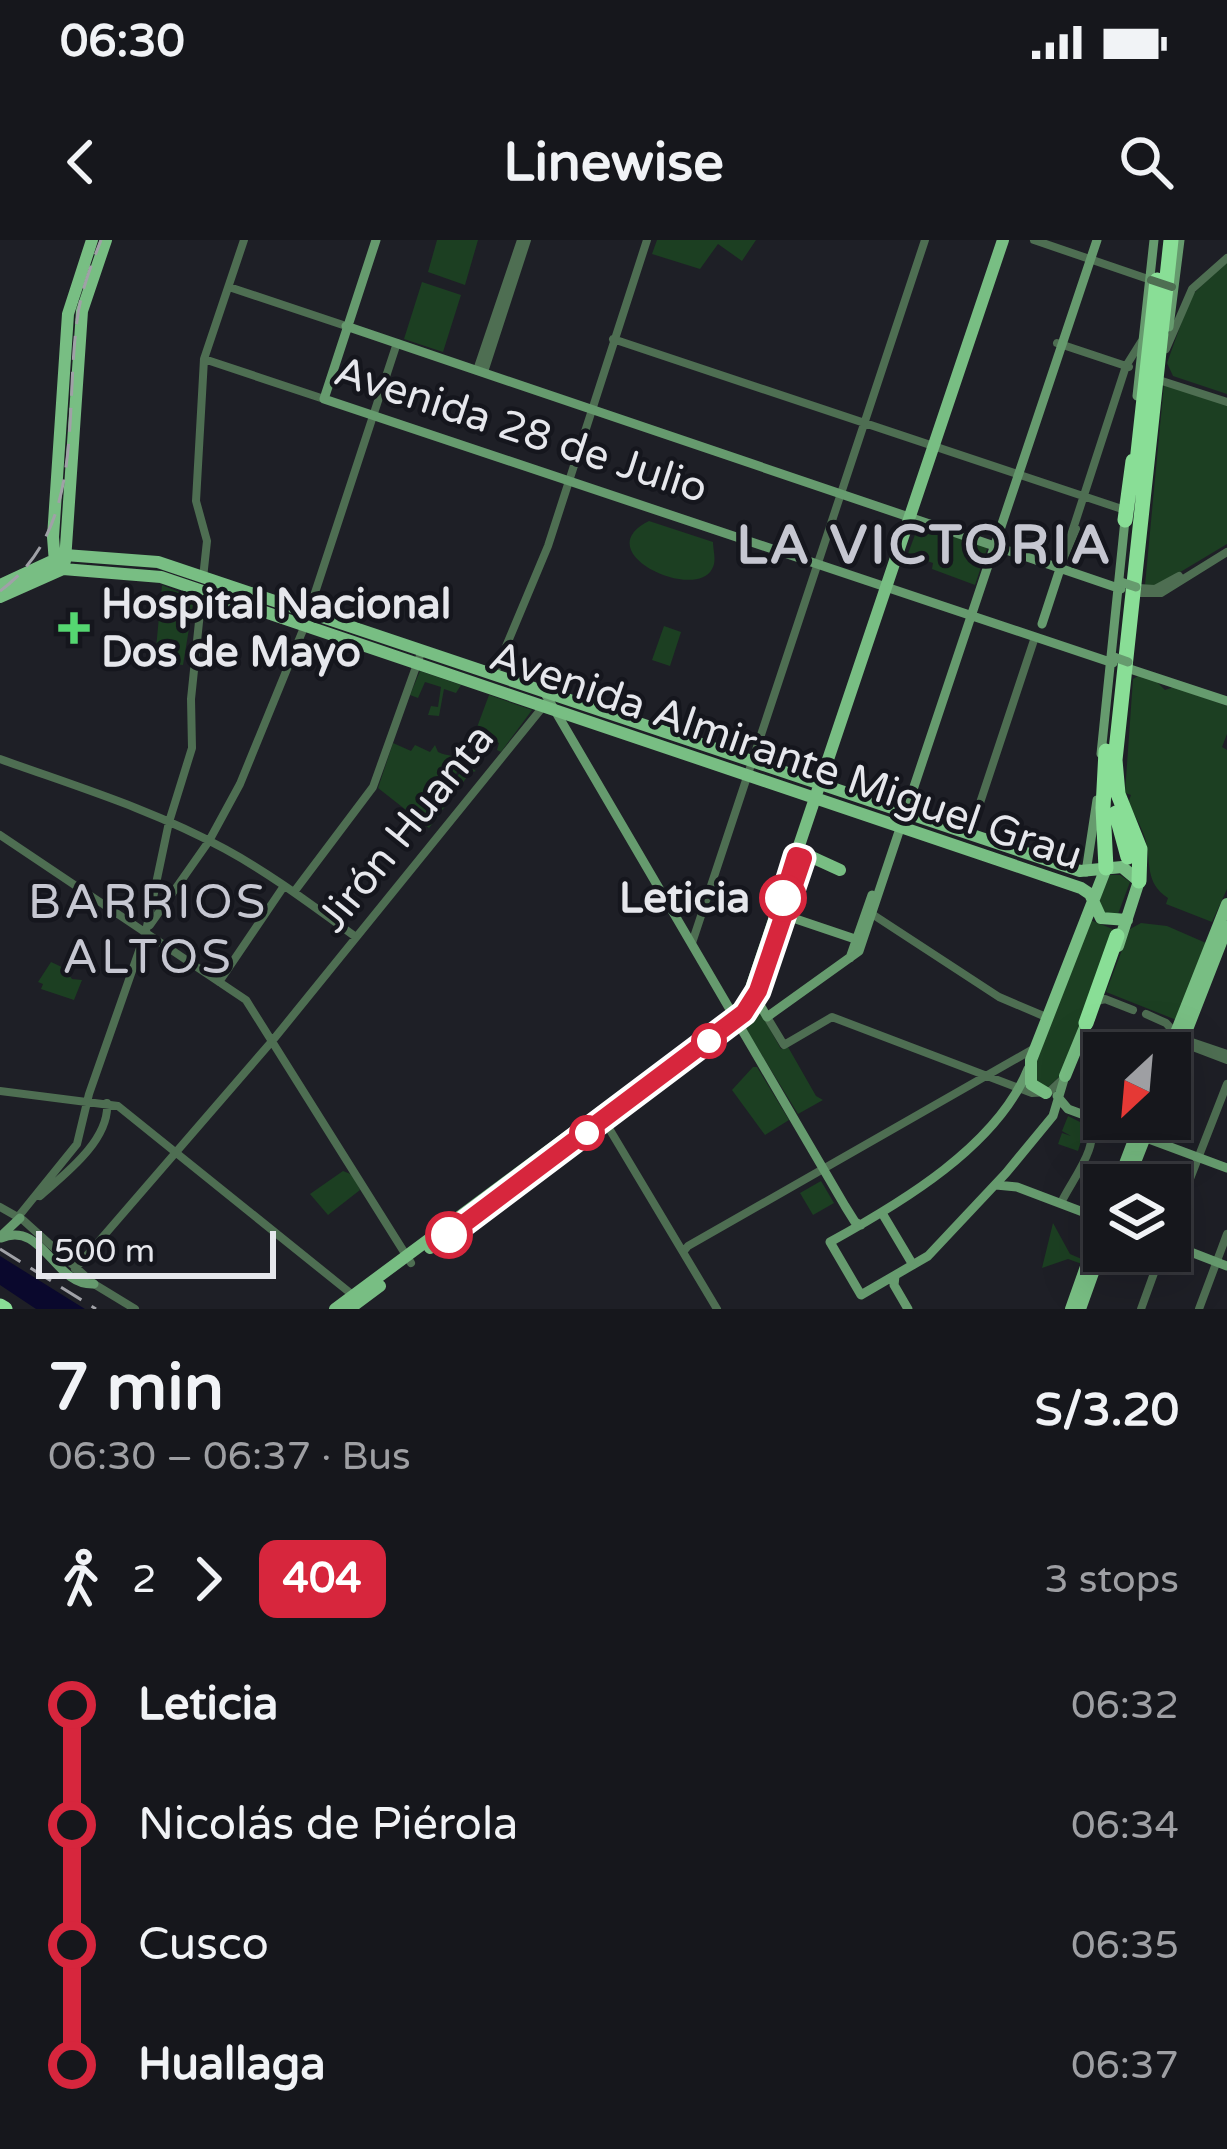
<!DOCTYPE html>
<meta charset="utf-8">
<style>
body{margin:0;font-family:"Varela Round",sans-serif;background:#1f2025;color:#f1f3f6;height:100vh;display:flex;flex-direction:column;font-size:45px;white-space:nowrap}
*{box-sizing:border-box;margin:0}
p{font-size:39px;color:#9e9fa3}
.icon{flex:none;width:66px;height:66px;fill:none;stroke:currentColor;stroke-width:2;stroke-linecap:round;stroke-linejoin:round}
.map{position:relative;height:1069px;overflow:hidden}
.sheet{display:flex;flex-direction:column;background:#16171c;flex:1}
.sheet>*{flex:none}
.badge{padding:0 24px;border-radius:18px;font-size:42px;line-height:78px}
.needle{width:78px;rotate:206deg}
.buttons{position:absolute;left:1083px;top:792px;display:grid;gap:24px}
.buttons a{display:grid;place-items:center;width:108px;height:108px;border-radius:0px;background:#16171c;box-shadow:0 12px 48px #0002,0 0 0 3px #35363b;font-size:60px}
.scale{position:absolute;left:36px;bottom:30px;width:240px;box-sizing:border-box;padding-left:12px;border:6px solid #e6e7ec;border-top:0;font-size:33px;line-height:42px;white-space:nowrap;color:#e6e7ec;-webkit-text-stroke:9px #15161d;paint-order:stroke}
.map>.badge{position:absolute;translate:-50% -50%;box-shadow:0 0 0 6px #fff}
.legs{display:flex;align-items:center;gap:18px;height:132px;padding:0 48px;font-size:39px}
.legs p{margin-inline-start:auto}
.headline{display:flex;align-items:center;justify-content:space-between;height:204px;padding:0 48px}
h1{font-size:66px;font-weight:800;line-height:90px}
ul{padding:0 48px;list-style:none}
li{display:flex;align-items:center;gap:42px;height:120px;font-size:45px}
li i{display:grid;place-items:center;width:18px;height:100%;margin:0 15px;background:currentColor}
li i::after{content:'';width:30px;height:30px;margin:-15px;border:9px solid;border-radius:50%;background:#16171c}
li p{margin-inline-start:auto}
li:first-child i{background:linear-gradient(#0000 50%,currentColor 0)}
li:last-child i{background:linear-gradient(currentColor 50%,#0000 0)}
.status{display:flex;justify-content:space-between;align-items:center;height:84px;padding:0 60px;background:#16171c;direction:ltr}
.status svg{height:33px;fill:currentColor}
header{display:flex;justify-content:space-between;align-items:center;height:156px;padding:0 48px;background:#16171c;font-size:54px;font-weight:800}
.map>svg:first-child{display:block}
.green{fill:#1c3f22}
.water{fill:#0a082d}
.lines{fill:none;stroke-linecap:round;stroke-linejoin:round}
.tertiary{stroke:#4e6e52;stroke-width:8}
.secondary{stroke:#669b6e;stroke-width:9}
.primary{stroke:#78be83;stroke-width:12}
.motorway{stroke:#89de96;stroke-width:15}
.rail{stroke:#a0a1a7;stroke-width:3;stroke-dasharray:24 12;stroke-linecap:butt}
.tertiary-bridge{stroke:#4e6e52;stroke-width:8}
.secondary-bridge{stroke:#669b6e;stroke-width:9}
.line-1-casing{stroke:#fff;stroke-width:27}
.line-1{stroke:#d7263d;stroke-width:18}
.poi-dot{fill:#55d671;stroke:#15161d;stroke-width:4.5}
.stop-1-dot{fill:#fff;stroke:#d7263d;stroke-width:6}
.labels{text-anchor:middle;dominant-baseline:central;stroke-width:9;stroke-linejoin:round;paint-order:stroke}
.street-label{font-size:42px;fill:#e6e7ec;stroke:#15161d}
.poi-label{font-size:42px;font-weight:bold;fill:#e6e7ec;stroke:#15161d;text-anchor:start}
.stop-label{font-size:42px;font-weight:bold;fill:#e6e7ec;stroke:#15161d;text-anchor:end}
.quarter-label{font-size:48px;letter-spacing:3px;fill:#c6c7d1;stroke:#15161d}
.district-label{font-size:54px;font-weight:bold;letter-spacing:3px;fill:#c6c7d1;stroke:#15161d}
</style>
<div class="status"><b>06:30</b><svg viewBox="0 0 49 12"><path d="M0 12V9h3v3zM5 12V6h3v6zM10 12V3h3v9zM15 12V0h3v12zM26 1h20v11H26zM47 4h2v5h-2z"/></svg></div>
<header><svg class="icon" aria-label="back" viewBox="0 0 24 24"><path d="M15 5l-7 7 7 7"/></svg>Linewise<svg class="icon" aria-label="search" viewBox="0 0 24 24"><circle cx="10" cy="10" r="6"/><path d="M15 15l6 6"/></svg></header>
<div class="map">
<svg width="1227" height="1069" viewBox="0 0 1227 1069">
<rect width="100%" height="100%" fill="#1e1f26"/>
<path class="green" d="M437,0H478L465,45L428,32Z
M657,0H756L742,21L718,4L700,29L652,14Z
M1227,21V154L1173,136L1167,123L1191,56Z
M422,42L461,55L443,112L404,99Z
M1164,144L1227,165V304L1157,346L1145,345Z
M649,281L713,302C713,311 717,321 712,329C695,362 586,312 649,281Z
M919,284L988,306L975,345L932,329L933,323L915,317L906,319Z
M162,345L194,358L183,425L157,423L155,419Z
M664,386L681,392L670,426L652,420Z
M420,431L461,445L456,453L444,449L439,476L428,475L431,466L438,467L441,447L425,442L418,458L410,455Z
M1140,435L1156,441L1165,450L1174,447L1227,466V494L1222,507L1227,510V649L1212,682L1166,664L1168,658C1144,642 1152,624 1145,598C1141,586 1134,574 1128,563L1131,555L1125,553L1133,439Z
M489,455L532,470L501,512L497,510L499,503L476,490Z
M393,503L411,511L415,505L430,512L435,505L438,512C448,517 453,513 463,523L456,534L448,528L434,545L446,555L465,524L476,531L470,533L429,588L378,548Z
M1110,635H1120L1130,642L1118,674L1104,673L1097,666Z
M1088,679L1115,690L1061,835L1045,850L1031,834Z
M1141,683L1167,686L1206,703L1179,781L1106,752L1130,689Z
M51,722L64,728L72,739L82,740L74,760L41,749L43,744L38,742Z
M754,768H758L781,809L788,807L816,856L823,860L798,874L746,789L744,779Z
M753,827H757L789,880L765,895L732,850Z
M1068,876L1086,885L1078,911L1058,904L1062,893L1071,896L1062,891Z
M343,931L353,935L360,950L328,975L310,954Z
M821,941L834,963L813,975L800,953Z
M1053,983L1070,1014L1084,1020L1082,1024L1068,1019L1042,1028Z"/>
<path class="water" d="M0,1016L85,1069H36L0,1045Z"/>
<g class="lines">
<path class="tertiary" d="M1034,0L1151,40
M229,47L346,86
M613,99L1125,270
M1057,103L1129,127
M1166,109L1192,49L1227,18
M204,119L324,159
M477,130L521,0
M484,132L527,0
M1162,141L1227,162
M1061,325L1076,289
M1061,326L1126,126L1141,102
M203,338L207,301L196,261L204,119L244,0
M1138,348L1155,349L1179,336
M1137,353H1161L1227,312
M309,371L397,103
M494,435L548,306L647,0
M0,519C75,546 154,570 225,609C271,634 313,666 356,697
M970,593L1035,397
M0,595L246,760L411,1023
M294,652L373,547L422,410
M872,674L999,757L1046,777
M150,685L209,601L240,544L305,385
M692,703L925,0
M219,742L284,646
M1097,761L1105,759L1133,770
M1146,774L1166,783L1185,804L1227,820
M767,777L784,805L832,777L1032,853L1049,852L1063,839
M1180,798L1227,814
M0,851L118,866L354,1056
M604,880L717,1069
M40,956C65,934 110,900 107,863
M1061,963C1072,939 1103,904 1088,878
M0,967L23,980L94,1044L135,1069
M18,977L77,904L89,854L146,691L169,582L192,508L191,459L202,353
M1170,990L1227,844
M683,1012L688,1006L1035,808
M75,1029L273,800L542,468
M1141,1069L1162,1011
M1199,1069L1227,994"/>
<path class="secondary" d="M376,0L324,159L1113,423
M346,86L1121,349
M1169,87L1180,0
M1137,156L1154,0
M1042,384L1061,326
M1127,428L1227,461
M543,450L845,966L855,982L861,985
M1101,514L1125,280
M1086,632L1097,560
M778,673L858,700
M850,718L872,655
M750,766L759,763L767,777L859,711L1097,0
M1028,829C997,906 901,963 830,1002L861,1055L928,1016L1006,933L1053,876L1065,836
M1057,856L1068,869L1227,928
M996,945L1017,947L1104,980
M882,973L913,1025
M3,994L20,978
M1,998C43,980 54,1046 94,1044
M1170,1004L1227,1026
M895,1036L894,1045L908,1069"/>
<path class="primary" d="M65,321L82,71L106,0
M55,323L53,297L68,74L92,0
M0,345L65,315L158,322L1080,631L1122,627L1139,641L1118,706
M0,357L63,329L161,337L1081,648L1090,654L1101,678L1127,680
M805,614L840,630
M1168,813L1227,664
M1170,833L1227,687
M1065,836L1090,775
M1046,853L1031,844V820L1106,628
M546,922L645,849
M1117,945L1142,879
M1126,945L1152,879
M430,1008L491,963
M335,1069L729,777L747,760L1003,0
M349,1069L380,1046
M1071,1069L1104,976
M1080,1069L1104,1002"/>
<path class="motorway" d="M1136,231L1157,40
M1125,280L1133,221
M1106,511L1103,568L1106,628
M1116,573L1128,617
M1139,641L1140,609L1118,554L1115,520L1171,0
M1086,783L1117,696
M0,1066L5,1069"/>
<path class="rail" d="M0,351C86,288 64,175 77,81C80,53 91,26 101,0
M0,1009L96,1069"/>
<path class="tertiary-bridge" d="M1151,40L1172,47"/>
<path class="secondary-bridge" d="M1121,342L1136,347
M1114,417L1128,422"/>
</g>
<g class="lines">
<g class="line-1-casing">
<path id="line-1" d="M449,995L744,773L758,751L803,618L796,616L783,658"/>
</g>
<use href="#line-1" class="line-1"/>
</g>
<path class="poi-dot" d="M68 370h12v12h12v12h-12v12h-12v-12h-12v-12h12z"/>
<g class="stop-1-dot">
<circle cx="783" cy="658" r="21"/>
<circle cx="709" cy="801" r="15"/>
<circle cx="587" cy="893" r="15"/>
<circle cx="449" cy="995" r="21"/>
</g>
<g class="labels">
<g class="street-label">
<text transform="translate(521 190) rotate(18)">Avenida 28 de Julio</text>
<text transform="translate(786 516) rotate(19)">Avenida Almirante Miguel Grau</text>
<text transform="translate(406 588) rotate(-51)">Jirón Huanta</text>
</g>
<g class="poi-label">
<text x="101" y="364">Hospital Nacional<tspan x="101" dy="48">Dos de Mayo</tspan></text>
</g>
<g class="stop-label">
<text x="750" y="658">Leticia</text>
</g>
<g class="quarter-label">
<text x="148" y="663">BARRIOS<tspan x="148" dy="55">ALTOS</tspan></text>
</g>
<g class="district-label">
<text x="925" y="305">LA VICTORIA</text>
</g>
</g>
</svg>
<div class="buttons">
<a><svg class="needle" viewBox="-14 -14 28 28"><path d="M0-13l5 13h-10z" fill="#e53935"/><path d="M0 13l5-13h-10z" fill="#9e9fa3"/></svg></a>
<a><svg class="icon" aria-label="layers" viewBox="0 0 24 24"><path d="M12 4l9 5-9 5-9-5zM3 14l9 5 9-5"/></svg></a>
</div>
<div class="scale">500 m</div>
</div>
<section class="sheet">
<div class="headline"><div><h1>7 min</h1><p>06:30 – 06:37 · Bus</p></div><b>S/3.20</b></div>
<div class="legs"><svg class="icon" aria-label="walk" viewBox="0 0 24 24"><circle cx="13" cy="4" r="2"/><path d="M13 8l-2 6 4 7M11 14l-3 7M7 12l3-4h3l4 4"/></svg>2<svg class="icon" aria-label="forward" viewBox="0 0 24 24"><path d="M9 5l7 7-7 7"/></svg><b class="badge" style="background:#d7263d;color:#fff">404</b><p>3 stops</p></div>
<ul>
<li><i style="color:#d7263d"></i><b>Leticia</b><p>06:32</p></li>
<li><i style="color:#d7263d"></i><span>Nicolás de Piérola</span><p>06:34</p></li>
<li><i style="color:#d7263d"></i><span>Cusco</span><p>06:35</p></li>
<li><i style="color:#d7263d"></i><b>Huallaga</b><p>06:37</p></li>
</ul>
</section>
